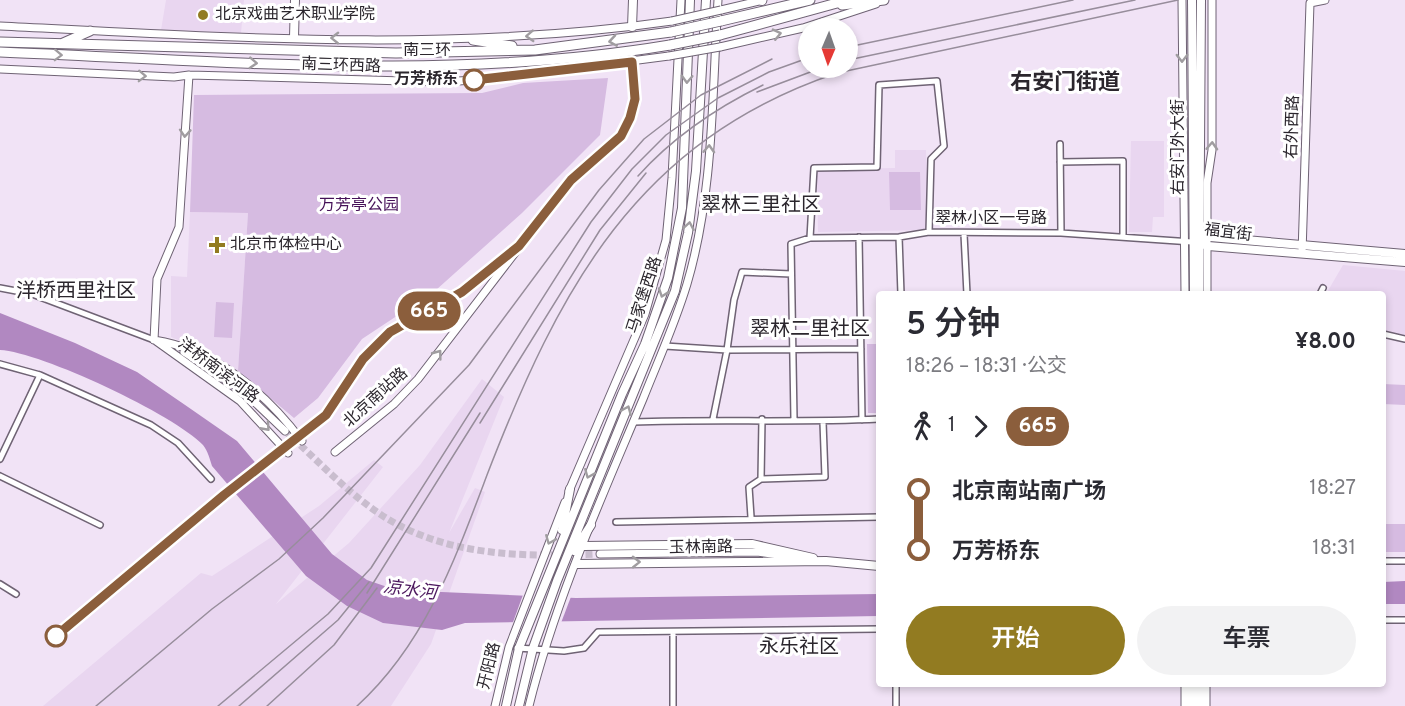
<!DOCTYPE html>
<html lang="zh">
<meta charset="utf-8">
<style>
body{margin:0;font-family:Overpass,"Noto Sans SC",sans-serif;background:#f2f2f3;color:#2b2b33;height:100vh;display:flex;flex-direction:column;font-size:22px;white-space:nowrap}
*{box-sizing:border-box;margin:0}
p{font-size:20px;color:#7c7c81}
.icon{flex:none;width:33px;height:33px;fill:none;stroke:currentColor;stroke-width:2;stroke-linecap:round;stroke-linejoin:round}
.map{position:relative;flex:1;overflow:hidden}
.drawer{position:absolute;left:876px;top:291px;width:510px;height:396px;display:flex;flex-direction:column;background:#fff;border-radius:6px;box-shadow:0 3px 9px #0003}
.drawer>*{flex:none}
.badge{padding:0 12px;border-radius:20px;font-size:21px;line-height:39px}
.needle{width:39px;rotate:182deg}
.controls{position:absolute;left:798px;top:18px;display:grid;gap:12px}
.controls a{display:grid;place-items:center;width:60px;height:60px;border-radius:50%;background:#fff;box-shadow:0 3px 9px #0003;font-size:30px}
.map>.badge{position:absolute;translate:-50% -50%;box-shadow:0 0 0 3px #fff}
.legs{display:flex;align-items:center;gap:9px;height:66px;padding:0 30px;font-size:20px}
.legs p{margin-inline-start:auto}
.head{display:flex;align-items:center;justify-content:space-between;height:102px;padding:0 30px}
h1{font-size:33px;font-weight:600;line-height:45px}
.cta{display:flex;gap:12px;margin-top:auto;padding:12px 30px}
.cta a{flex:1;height:69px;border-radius:36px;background:#927b21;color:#fff;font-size:24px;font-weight:600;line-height:69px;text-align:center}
.cta a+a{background:#f2f2f3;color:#2b2b33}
ul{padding:0 30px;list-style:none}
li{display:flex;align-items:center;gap:21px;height:60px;font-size:22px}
li i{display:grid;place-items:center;width:9px;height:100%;margin:0 8px;background:currentColor}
li i::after{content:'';width:15px;height:15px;margin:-8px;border:4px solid;border-radius:50%;background:#fff}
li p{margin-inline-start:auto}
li:first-child i{background:linear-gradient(#0000 50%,currentColor 0)}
li:last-child i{background:linear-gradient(currentColor 50%,#0000 0)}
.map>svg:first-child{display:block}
.built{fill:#e9d6f0}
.green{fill:#d6bbe1}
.water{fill:#b188c1}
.pier{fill:#f1e3f6}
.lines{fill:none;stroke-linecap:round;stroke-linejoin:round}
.tertiary-tunnel{stroke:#c9bdce;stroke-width:7;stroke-dasharray:7 3.5;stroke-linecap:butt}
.minor-casing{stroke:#6f6374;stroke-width:8}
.tertiary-casing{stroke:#6f6374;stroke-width:9}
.secondary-casing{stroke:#6f6374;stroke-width:10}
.primary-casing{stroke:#6f6374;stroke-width:10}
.trunk-casing{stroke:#6f6374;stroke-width:11}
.minor{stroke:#fff;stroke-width:5}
.tertiary{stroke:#fff;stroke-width:7}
.secondary{stroke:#fff;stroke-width:8}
.primary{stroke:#fff;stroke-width:8}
.trunk{stroke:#fff;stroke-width:9}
.rail{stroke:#978d9b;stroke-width:1.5}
.tertiary-bridge-casing{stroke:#6f6374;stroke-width:9;stroke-linecap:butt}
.trunk-bridge-casing{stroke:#6f6374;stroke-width:11;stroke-linecap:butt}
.tertiary-bridge{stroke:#fff;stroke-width:7}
.trunk-bridge{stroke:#fff;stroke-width:9}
.oneway{stroke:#a09da0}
.line-1-casing{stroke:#fff;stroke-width:14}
.line-1{stroke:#8b5e3c;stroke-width:9}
.poi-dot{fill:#927b21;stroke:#fff;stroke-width:2}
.stop-1-dot{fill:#fff;stroke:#8b5e3c;stroke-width:3}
.labels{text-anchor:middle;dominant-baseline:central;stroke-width:6;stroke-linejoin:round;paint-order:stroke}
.poi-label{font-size:16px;fill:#2b262d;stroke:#fff;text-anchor:start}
.street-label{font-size:16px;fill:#2b262d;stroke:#fff}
.stop-label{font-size:16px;font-weight:bold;fill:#2b262d;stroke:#fff;text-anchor:end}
.park-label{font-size:16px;fill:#451057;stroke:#fff}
.water-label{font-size:18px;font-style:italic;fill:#4c185e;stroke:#fff}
.quarter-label{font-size:20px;fill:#2b262d;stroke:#fff}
.district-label{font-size:22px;font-weight:bold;fill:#2b262d;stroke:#fff}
</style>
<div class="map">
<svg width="1405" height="706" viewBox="0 0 1405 706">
<rect width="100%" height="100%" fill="#f1e3f6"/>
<path class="built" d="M166,0H244L241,33L161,30Z
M1131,141H1164V217H1153L1152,232H1129Z
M895,150H926L928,230L818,232L817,169L895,168Z
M190,212L248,213L238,371L212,354L171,337V276L187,277Z
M1343,265L1405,271V336L1383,331V294H1326Z
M482,379L504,397L449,533L475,488L485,492L431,644L391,706H43L201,573L212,576L319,506L374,460L383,467L276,604L349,543L420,465Z"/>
<path class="green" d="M608,78L600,135L522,213L436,290L362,339L318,398L294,418L238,371L248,213L190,212L194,95L482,93L523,83Z
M889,172H920L921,210H890Z
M216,302L234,303L232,338L214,337Z
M867,344H879V413H868Z
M1383,384L1405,385V405L1383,404Z
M1383,524H1405V552H1383Z"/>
<path class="water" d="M0,313L75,343L137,372L188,407L237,441L332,554L367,580L396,590L576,598L879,594V616L465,623L442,630L383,623L347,606L306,576L212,466C210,460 208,451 203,445C175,415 41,352 0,350Z
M1405,581V604H1383V582Z"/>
<path class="pier" d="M524,592L572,594L561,623L512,625Z"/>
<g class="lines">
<path class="tertiary-tunnel" d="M285,431C313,456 340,485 370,507C426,549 494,556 561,555
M575,555L600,554"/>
<g class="minor-casing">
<path id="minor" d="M1060,144L1061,233
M1060,162L1123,161V237
M964,234L967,294
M859,237L862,420
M899,237L901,294
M810,238L814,168L877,167L879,85L937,81L944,146L931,159L929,232
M791,274L742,272L734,300L727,350L861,349
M0,288L32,294L154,340
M1320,294L1323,288
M1383,334L1405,339
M665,346L727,350L713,419
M0,364L40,375L151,425L178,443L211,479
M794,419L791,244L810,238L899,237L929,232L1061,233L1192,242
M634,422C716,419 797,423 879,419
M0,459L40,375
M0,476L100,525
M761,479L762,419
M751,517L749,487L761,479L825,477L823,422
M616,522L879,517
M1383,561H1405
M0,584L16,594
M1383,620H1405
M517,648L564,651L584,648L598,632L879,629
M896,684V706
M673,706V633"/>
</g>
<g class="tertiary-casing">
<path id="tertiary" d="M1182,0L1185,294
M721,10L763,0
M0,26C223,37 450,53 672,21
M720,47L803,28L876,4
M0,69L174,77L189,75L440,82L493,79L669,56
M1302,253L1310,3L1325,0
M1207,294V183L1212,150V0
M154,340L157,279L179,227L189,75
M154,340C214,349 266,393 302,441
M156,341L240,401L288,453
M184,352L242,390L285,431
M298,435L326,415L363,359L390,332L462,292L508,256
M335,452L394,404L418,379L571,180L621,136L630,118L635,99L632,62
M569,491L645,314L666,240L672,178L681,0
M600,554L757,552L800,558
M1206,684V706
M495,706L509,647L565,502
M529,706C555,601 601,499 643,399C658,361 675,324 687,284C714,193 712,94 718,0
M1185,706V684"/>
</g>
<g class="secondary-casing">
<path id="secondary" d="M1192,0L1194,294
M294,37L295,0
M1196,239L1199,236L1405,254
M1197,242L1208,246L1405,262
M1199,294L1201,0
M584,546L752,544L813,558
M577,564L826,561L879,566
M1192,684V706
M1200,684V706"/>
</g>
<g class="primary-casing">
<path id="primary" d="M762,1V0
M632,27L633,0
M562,530L570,489
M574,551L591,525
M506,706L519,648L622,394L645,344L668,278L682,208L690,0
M519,706L533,648L557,581L675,291L688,233L696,171L706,0"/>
</g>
<g class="trunk-casing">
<path id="trunk" d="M842,5L884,0
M721,21L810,0
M720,35L848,0
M473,40L512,46
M0,42L396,53L535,50L671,32
M63,43L90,31
M0,52C223,61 449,82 670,45"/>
</g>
<use href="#minor" class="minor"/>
<use href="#tertiary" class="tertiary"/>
<use href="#secondary" class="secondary"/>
<use href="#primary" class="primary"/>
<use href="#trunk" class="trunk"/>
<path class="rail" d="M848,47L1073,0
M848,60L1135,0
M757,92L821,68
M638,176C673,137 716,108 763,85
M480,423L600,230L646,173
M367,593L480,413
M96,706L212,609L279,559L323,518L469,365L599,190L644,139L701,95L772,59
M218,706L328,614L371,568L591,222L632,169L666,135L718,98L769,72L808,58
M239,706L338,620L369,582
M267,706L334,645L377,588
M357,706C425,644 455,560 487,475C559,289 636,141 837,73L1178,0"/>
<g class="tertiary-bridge-casing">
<path id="tertiary-bridge" d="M672,21L721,10
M669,56L720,47"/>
</g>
<g class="trunk-bridge-casing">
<path id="trunk-bridge" d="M671,32L721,21
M670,45L720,35"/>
</g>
<use href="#tertiary-bridge" class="tertiary-bridge"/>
<use href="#trunk-bridge" class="trunk-bridge"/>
</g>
<defs><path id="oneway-chevron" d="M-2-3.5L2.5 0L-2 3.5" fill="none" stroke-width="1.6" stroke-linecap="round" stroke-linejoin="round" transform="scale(1.5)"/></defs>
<g class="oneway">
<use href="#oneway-chevron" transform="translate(777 34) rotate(-13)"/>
<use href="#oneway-chevron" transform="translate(530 36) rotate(177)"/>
<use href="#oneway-chevron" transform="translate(335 38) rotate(-179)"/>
<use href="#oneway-chevron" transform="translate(613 41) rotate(171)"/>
<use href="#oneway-chevron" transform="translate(58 55) rotate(2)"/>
<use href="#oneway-chevron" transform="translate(1182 58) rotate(90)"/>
<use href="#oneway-chevron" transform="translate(253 63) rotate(3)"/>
<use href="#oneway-chevron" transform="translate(142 76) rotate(2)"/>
<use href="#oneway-chevron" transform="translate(687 79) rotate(92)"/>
<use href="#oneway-chevron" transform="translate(185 133) rotate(94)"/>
<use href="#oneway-chevron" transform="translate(1212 146) rotate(-87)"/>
<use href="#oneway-chevron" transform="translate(709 149) rotate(-87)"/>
<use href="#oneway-chevron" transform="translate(689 226) rotate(-80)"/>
<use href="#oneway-chevron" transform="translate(663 293) rotate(109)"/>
<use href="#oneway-chevron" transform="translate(438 354) rotate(-53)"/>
<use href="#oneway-chevron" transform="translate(627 410) rotate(-67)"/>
<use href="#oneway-chevron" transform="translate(266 427) rotate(48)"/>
<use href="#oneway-chevron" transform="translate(589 474) rotate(112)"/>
<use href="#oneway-chevron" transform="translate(550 540) rotate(112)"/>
<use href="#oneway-chevron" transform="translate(636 562) rotate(-1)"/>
</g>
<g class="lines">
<g class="line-1-casing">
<path id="line-1" d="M56,636L224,495L326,415L363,359L390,332L462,292L519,246L571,180L621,136L630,118L635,99L632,62L474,80"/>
</g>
<use href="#line-1" class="line-1"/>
</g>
<g class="poi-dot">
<circle cx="203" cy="15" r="6"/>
<path d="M214 236h6v6h6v6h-6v6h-6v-6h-6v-6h6z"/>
</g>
<g class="stop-1-dot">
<circle cx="474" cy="80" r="10"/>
<circle cx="56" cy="636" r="10"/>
</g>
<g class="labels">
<g class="poi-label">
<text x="215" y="15">北京戏曲艺术职业学院</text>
<text x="230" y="245">北京市体检中心</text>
</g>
<g class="street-label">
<text x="427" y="51">南三环</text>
<text transform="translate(341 66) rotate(2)">南三环西路</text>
<text transform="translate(1293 127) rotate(-88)">右外西路</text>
<text transform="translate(1179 147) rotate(-90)">右安门外大街</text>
<text x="991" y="219">翠林小区一号路</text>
<text transform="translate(1228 233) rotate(7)">福宜街</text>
<text transform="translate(645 295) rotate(-72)">马家堡西路</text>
<text transform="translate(218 371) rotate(37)">洋桥南滨河路</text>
<text transform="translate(376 398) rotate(-42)">北京南站路</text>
<text transform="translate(701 548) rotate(-1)">玉林南路</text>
<text transform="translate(490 666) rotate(-76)">开阳路</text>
</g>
<g class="stop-label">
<text x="458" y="80">万芳桥东</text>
</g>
<g class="park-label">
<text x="359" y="206">万芳亭公园</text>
</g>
<g class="water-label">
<text transform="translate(410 591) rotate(7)">凉水河</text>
</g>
<g class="quarter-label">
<text x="761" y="206">翠林三里社区</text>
<text x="76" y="292">洋桥西里社区</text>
<text x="810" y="330">翠林二里社区</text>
<text x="799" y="648">永乐社区</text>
</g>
<g class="district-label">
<text x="1065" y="83">右安门街道</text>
</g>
</g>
</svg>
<div class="controls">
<a><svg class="needle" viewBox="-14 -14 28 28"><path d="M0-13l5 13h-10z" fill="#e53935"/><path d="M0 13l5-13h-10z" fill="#7c7c81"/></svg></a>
</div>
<b class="badge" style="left:429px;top:311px;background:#8b5e3c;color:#fff">665</b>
<section class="drawer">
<div class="head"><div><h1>5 分钟</h1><p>18:26 – 18:31 · 公交</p></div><b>¥8.00</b></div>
<div class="legs"><svg class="icon" aria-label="walk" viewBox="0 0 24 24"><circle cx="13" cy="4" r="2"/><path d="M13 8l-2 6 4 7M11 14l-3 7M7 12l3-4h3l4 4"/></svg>1<svg class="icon" aria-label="forward" viewBox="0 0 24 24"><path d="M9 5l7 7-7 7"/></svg><b class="badge" style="background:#8b5e3c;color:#fff">665</b></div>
<ul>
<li><i style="color:#8b5e3c"></i><b>北京南站南广场</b><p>18:27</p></li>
<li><i style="color:#8b5e3c"></i><b>万芳桥东</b><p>18:31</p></li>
</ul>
<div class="cta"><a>开始</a><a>车票</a></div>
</section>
</div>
